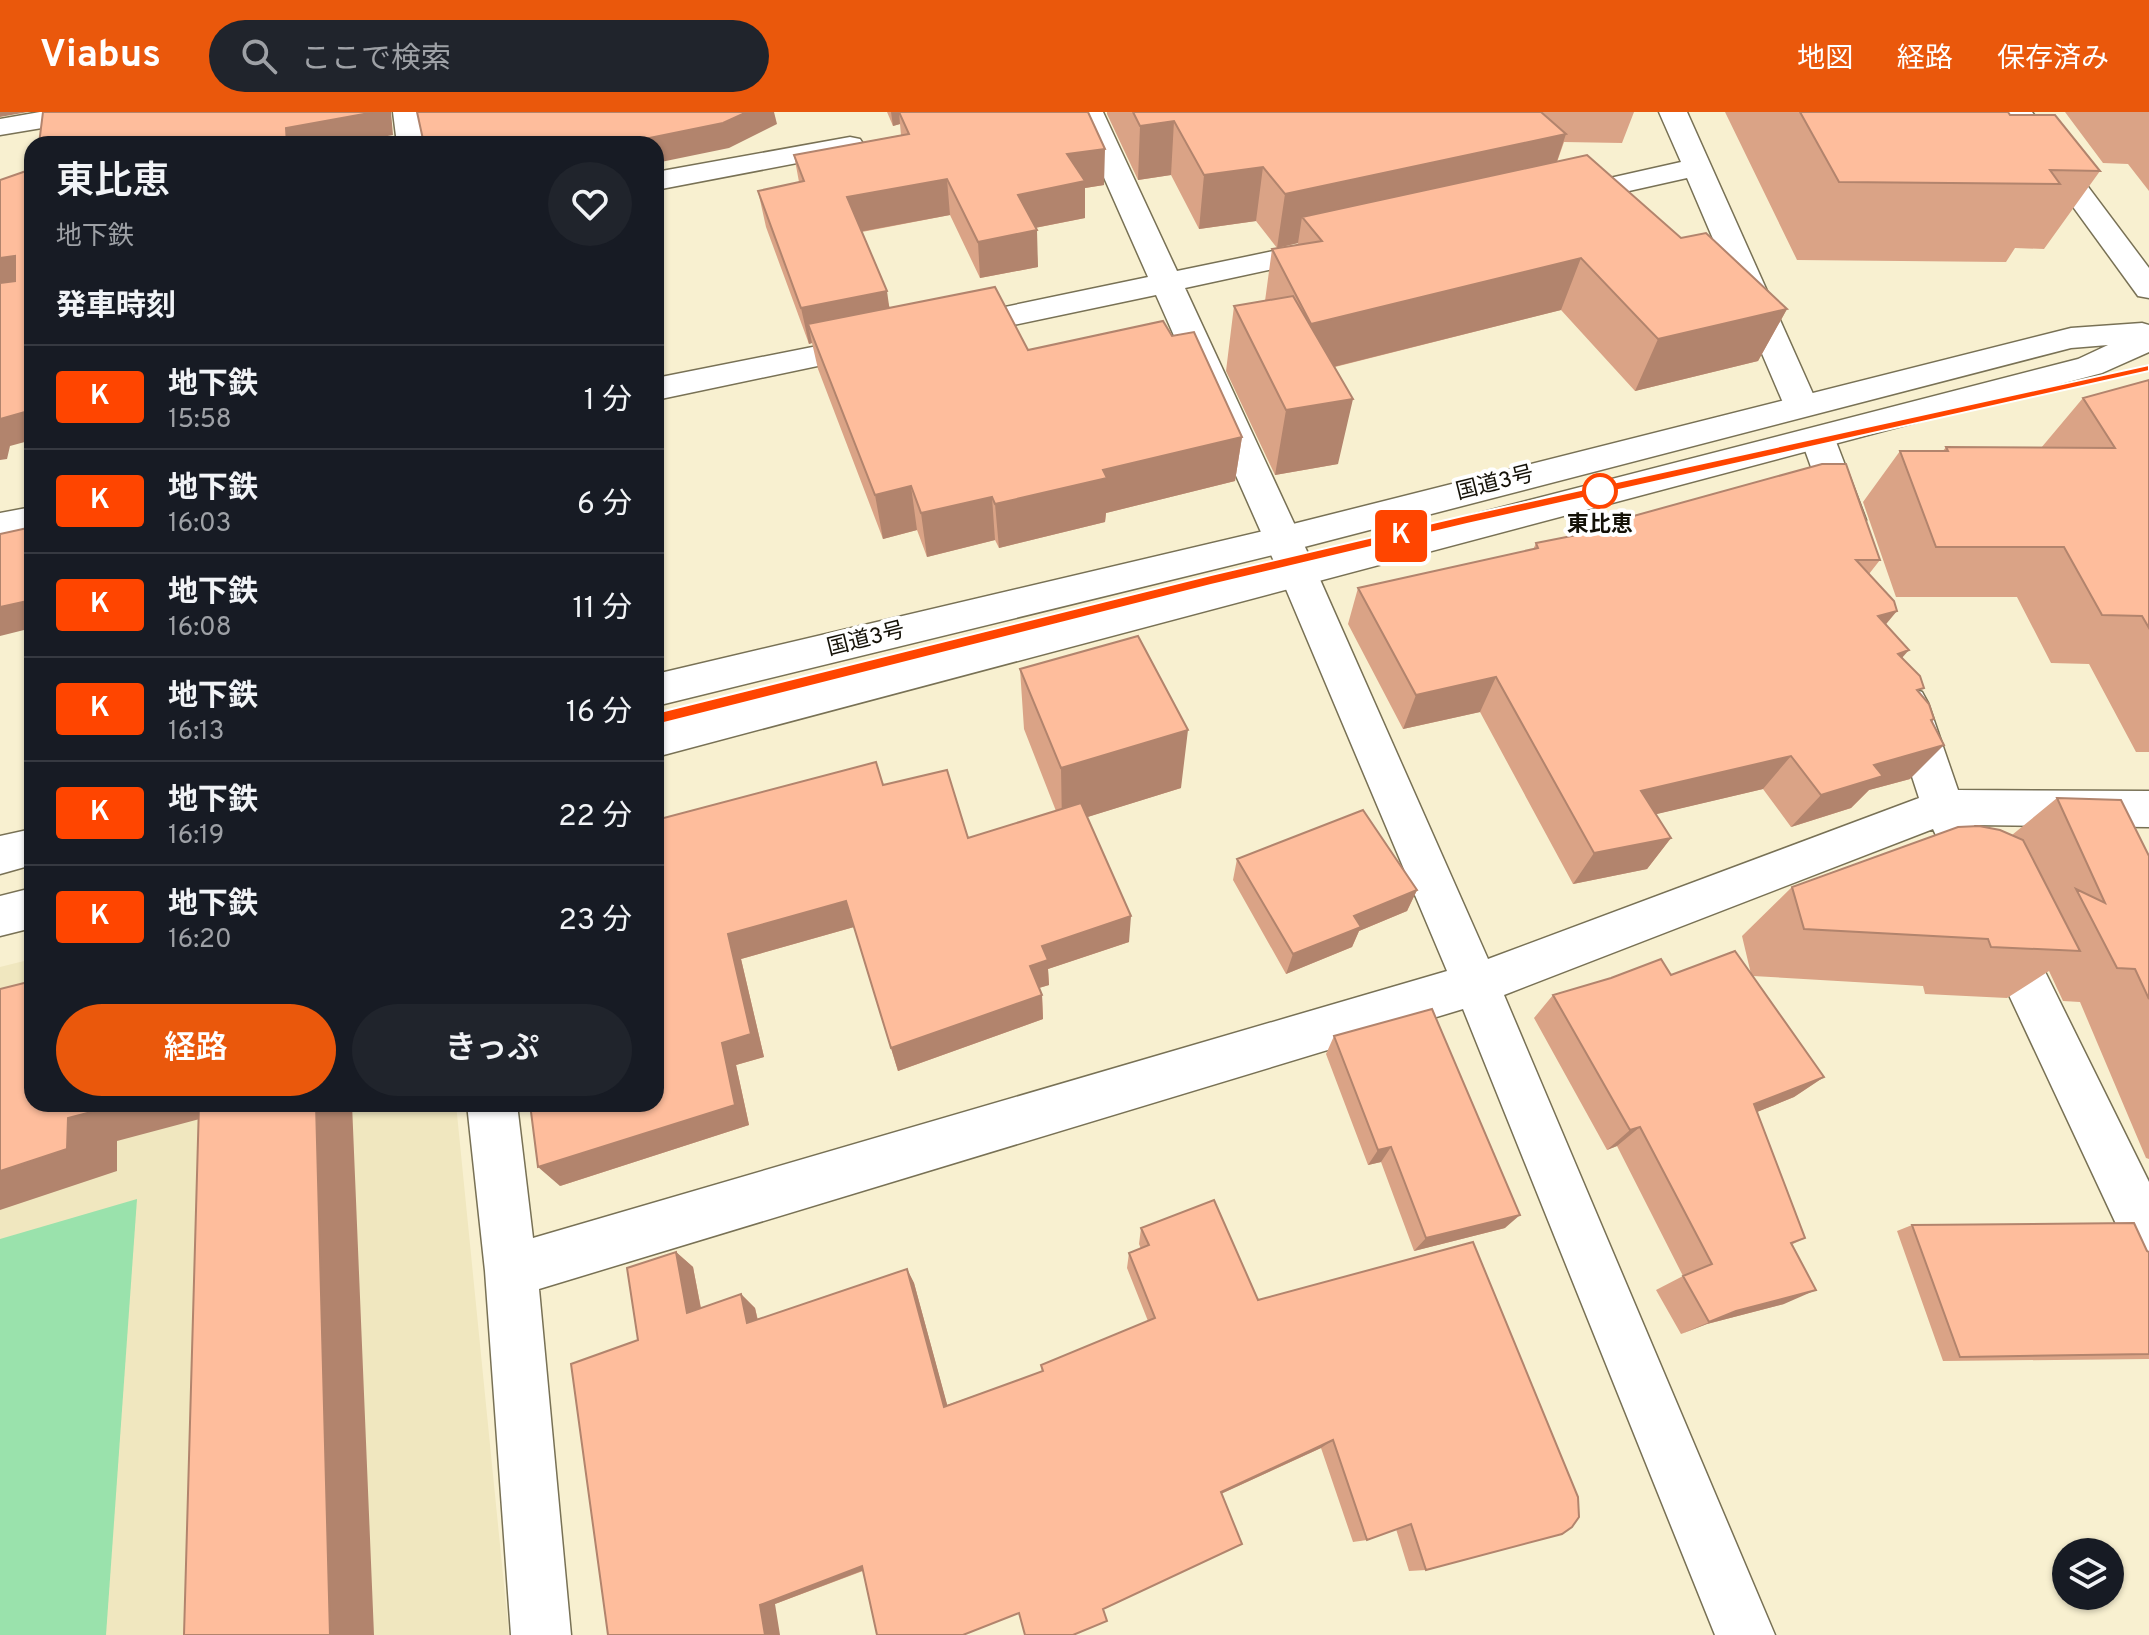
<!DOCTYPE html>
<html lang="ja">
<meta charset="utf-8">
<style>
body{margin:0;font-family:Overpass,"Noto Sans JP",sans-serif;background:#20242c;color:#f1f3f6;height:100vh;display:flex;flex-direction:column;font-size:30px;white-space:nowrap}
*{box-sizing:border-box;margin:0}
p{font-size:26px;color:#9ea1a6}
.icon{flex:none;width:44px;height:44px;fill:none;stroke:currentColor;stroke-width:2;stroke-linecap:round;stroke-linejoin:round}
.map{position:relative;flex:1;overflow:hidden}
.side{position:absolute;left:24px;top:24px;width:640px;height:976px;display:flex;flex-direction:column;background:#171b24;border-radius:24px;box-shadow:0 2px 6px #0004}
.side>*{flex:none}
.badge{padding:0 16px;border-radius:6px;font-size:28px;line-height:52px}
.controls{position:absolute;left:2052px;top:1426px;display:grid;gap:16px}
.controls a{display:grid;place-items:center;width:72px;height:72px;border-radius:50%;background:#171b24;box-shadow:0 2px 6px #0004;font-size:40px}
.map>.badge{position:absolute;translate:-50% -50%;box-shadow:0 0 0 4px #fff}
h2{padding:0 32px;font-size:30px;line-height:72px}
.round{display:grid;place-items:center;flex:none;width:84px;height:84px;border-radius:42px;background:#20242c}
.head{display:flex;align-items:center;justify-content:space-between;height:136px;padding:0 32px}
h1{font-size:38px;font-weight:600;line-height:60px}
.action{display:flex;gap:16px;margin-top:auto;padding:16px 32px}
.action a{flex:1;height:92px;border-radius:48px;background:#ea580c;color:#fff;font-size:32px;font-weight:600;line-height:92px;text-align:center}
.action a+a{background:#20242c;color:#f1f3f6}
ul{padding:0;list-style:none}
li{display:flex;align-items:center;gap:24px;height:104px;padding:0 32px;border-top:2px solid #363941}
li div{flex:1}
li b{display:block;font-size:30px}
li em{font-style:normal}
li .badge{min-width:88px;font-weight:700;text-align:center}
header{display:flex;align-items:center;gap:48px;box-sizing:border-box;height:112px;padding:0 40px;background:#ea580c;color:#fff}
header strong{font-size:38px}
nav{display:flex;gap:44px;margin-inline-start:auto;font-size:28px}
.search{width:560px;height:72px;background:#20242c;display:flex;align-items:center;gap:20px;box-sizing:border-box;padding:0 28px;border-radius:44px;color:#9ea1a6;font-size:30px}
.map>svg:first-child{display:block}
.built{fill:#f0e7bf}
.green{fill:#9ae2ac}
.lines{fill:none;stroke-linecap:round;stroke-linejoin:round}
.minor-casing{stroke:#787155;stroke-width:3}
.major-casing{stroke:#787155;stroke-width:3}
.highway-casing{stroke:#787155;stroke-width:3}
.minor{fill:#fff;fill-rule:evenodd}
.major{fill:#fff;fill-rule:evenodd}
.highway{fill:#fff;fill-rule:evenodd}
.wall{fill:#daa386}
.shaded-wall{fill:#b2846d}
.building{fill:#febd9c;stroke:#b2846d;stroke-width:2}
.line{fill:#ff4500;stroke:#fff;stroke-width:2}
.stop-dot{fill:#fff;stroke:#ff4500;stroke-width:4}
.labels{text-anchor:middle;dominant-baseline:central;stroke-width:8;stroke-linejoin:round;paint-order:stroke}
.street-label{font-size:22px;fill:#141107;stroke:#fff}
.stop-label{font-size:22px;font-weight:bold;fill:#141107;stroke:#fff}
</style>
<header>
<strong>Viabus</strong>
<div class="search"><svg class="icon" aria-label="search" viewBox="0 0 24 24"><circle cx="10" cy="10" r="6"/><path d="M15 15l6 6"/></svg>ここで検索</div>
<nav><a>地図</a><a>経路</a><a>保存済み</a></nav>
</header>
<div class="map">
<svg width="2149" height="1523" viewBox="0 0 2149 1523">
<rect width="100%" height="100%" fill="#f8f0d0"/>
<path class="built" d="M32,847V992H456L509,1523H0V855Z"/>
<path class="green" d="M137,1087L106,1523H0V1127Z"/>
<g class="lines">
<g class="minor-casing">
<path id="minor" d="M40,0H104L100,6L90,8L0,23V7Z
M393,0H421L425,32H397Z
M1075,0H1103L1177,159L1327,128L1338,131L1342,137L1338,143L1185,176L1318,463L1488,847L1919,686L1888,591L1894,580L1908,575L1922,580L1928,591L1958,678L2149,679V715L1974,713L1978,721L1971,734L1956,739L1941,734L1933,717L1504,883L1775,1523H1715L1463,897L539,1177L571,1523H511L485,1159L467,992H517L533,1126L1447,859L1280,463L1156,183L952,226L941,223L936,216L941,209L952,206L1148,165Z
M1659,0H1687L1818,293L1813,301L1801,304L1789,301L1784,293L1687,66L1562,94L1552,91L1547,85L1552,79L1681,50Z
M850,25L860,27L864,33L860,39L656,78V60Z
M873,223L884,226L889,233L884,240L656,288V266Z
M1818,315L1830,319L1835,327L1866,408L1861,417L1848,421L1835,417L1830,408L1801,327L1806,319Z
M32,395V421L0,427V401Z
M2002,799L2018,805L2149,1070V1152L2131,1144L1979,819L1986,805Z"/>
</g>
<g class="major-casing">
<path id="major" d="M2004,0H2032L2149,156V186L2138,184Z"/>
</g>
<g class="highway-casing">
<path id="highway" d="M2142,211L2149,213V240L2102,261L656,645V613L2078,247L2108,233L2071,236L1281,441L656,594V562L1281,415L2071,216Z
M32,717V753L0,762V724Z
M32,776V816L0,824V784Z"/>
</g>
<use href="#minor" class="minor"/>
<use href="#major" class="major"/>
<use href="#highway" class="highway"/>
</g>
<path class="wall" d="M887,0H1088L1104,73L1085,76V106L1035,116L1038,155L980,166L950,103L862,120L890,196L1028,238L1172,224L1242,325L1235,369L1106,401L1105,410L999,436L995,428L927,445L917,418L883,427L818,257L812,231L809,232L766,115L758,79L799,70L794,43L901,23L900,12L893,14Z
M1107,0H1634L1622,31L1564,30L1557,50L1681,126L1787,197L1758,249L1635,279L1561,198L1335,255L1338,352L1275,363L1226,259L1234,194L1265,189L1272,137L1297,133L1298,131L1277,136L1256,109L1199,117L1171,63L1138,68L1107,2Z
M1725,0H2008L2010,3L2100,59L2044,137L2015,136L2006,150L1797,148Z
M2065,0H2149V79L2128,52L2103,51Z
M2149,268V640H2136L2089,552L2051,551L2017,485H1896L1863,390L1900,339H1943L1946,335L2041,336L2083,286Z
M1608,411L1880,448L1869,462L1886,512L1919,580L1934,607L1932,610L1910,667L1869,678L1851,696L1791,715L1763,677L1656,702L1671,726L1647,757L1573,772L1480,600L1403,617L1348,512L1358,476L1533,438L1536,431L1605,418Z
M1020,557L1181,676L1087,705L1129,830L1048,857L1049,873L1039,876L1042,883L1043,907L898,959L854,815L741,847L764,945L736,953L749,1013L560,1074L656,992V708L883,673L968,726L1056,699L1024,617Z
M2057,686L2149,744V1047L2146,1046L2080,890L2063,889L2049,859L2007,886L1925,882L1923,874L1753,864L1824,965L1794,985L1757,1000L1805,1126L1791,1133L1784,1192L1707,1212L1681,1222L1656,1178L1683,1164L1617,1034L1607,1038L1534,906L1553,883L1671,863L1751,862L1742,824L1792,775L2012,723Z
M1237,747L1417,778L1407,799L1359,819L1352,835L1286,862L1233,768Z
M1334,924L1505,1116L1414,1139L1381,1050L1368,1053L1326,942Z
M1912,1113L2147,1139L2149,1140V1247L1943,1249L1897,1119Z
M1141,1116L1258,1188L1473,1130L1426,1458L1409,1459L1396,1417L1367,1428L1353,1430L1321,1336L1221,1382L1019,1501L863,1459L775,1492L638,1228L676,1140L693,1155L701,1196L741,1182L755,1196L758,1208L907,1157L914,1171L947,1293L1042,1260L1041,1253L1148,1209L1127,1156L1129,1141L1141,1137L1139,1132Z"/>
<path class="shaded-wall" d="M0,0H28L0,5Z
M375,0H391L393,23L344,32H287L286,16Z
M747,0H774L777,12L729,36L656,51V32H620Z
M891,0H899L900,12L893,14Z
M1174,9L1171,63L1138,68L1140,14Z
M1566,22L1548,76L1302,105L1298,131L1277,136L1285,82Z
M1105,37L1104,73L1085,76V106L1019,119L1018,83L1067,42Z
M1263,55L1256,109L1199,117L1204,63Z
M947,67L950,103L853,121L847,85Z
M1037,118L1038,155L980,166L978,130Z
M15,144L32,166L0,174V146Z
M1581,146L1561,198L1301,263L1311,212Z
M887,179L892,215L808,212L812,231L809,232L801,196Z
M1787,197L1758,249L1635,279L1658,227Z
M1353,287L1338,352L1275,363L1286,298Z
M32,298V328L10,334L7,347L0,348V307Z
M1242,325L1235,369L1106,401L1105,410L999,436L995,392L1103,358Z
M911,374L917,418L883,427L875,383Z
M992,385L995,428L927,445L921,401Z
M32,488V516L0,524V495Z
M1897,499L1867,535L1878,504Z
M1909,538L1878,573L1898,542Z
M1496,565L1480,600L1403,617L1416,583Z
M1188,618L1181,676L1062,713L1061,656Z
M1944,633L1910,667L1869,678L1851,696L1791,715L1821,683L1874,653Z
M1791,644L1763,677L1619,711L1641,679Z
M1671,726L1647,757L1573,772L1594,741Z
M1417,778L1407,799L1359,819L1352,835L1286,862L1293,842L1354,804Z
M846,789L854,815L741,847L764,945L736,953L749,1013L560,1074L538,1055L722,931L728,822Z
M1131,804L1129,830L1048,857L1049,873L1032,878L1030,854L1042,834Z
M1042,883L1043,907L898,959L891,936Z
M1824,965L1794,985L1727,1012L1754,992Z
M122,992H234L241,996L117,1029V1059L0,1098V1059L68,1006Z
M316,992H352L374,1523H330Z
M1640,1015L1617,1034L1607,1038L1630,1018Z
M1391,1035L1381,1050L1368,1053L1378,1038Z
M1520,1103L1505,1116L1414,1139L1426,1126Z
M676,1140L693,1155L704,1213L687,1201Z
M907,1157L914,1171L950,1303L944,1295Z
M1816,1178L1784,1192L1707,1212L1681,1222L1736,1199Z
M741,1182L755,1196L761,1224L747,1211Z
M1333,1328L1321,1336L1214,1385L1221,1380Z
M862,1454L872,1455L775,1492L780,1523H765L760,1493Z"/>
<path class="building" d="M43,0H375L286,16L287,32H39Z
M417,0H747L723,11L620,32H424Z
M899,0H1088L1105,37L1067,42L1085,69L1018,83L1037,118L978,130L947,67L847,85L887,179L801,196L758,79L804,69L794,43L909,22Z
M1133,0H1541L1566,22L1285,82L1263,55L1204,63L1174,9L1140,14Z
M1800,0H2008L2010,3H2055L2100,59L2050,58L2060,72L1839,70Z
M1587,43L1681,126L1706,121L1787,197L1658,227L1581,146L1311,212L1272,137L1322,129L1302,105Z
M32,57V298L0,307V171L15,169V144L0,146V68Z
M995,175L1028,238L1163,209L1172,224L1194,220L1242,325L1103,358L1107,366L995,392L992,385L921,401L911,374L875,383L808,212Z
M1293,184L1353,287L1286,298L1234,194Z
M2149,268V516L2142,504L2102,503L2064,435H1936L1900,339H1948L1946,335L2115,336L2083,286Z
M1822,352H1846L1880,448H1856L1894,489L1897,499L1878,504L1909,538L1898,542L1920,564L1924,576L1917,578L1929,592L1934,607L1931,608L1944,633L1874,653L1883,664L1821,683L1791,644L1641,679L1671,726L1594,741L1496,565L1416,583L1358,476L1538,436L1536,431L1612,416L1608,411Z
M32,415V488L0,495V422Z
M1138,524L1188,618L1061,656L1020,557Z
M876,650L883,673L947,658L968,726L1081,691L1131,804L1042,834L1048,848L1030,854L1042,883L891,936L846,789L728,822L751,922L722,931L735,993L538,1055L530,992H656V708Z
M2057,686L2121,688L2149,744V887L2135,857L2117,856L2076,777L2105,791Z
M1363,698L1417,778L1354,804L1361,815L1293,842L1237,747Z
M1979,714L2000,718L2023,728L2080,839L1991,835L1988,827L1804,817L1792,775L1958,715Z
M1735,839L1824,965L1754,992L1805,1126L1791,1131L1816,1178L1736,1199L1709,1210L1683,1164L1712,1152L1640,1015L1630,1018L1553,883L1611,866L1661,847L1671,863Z
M32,869V992H122L68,1006L67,1037L0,1059V877Z
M1432,897L1520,1103L1426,1126L1391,1035L1378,1038L1334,924Z
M199,992H316L330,1523H184Z
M1214,1088L1258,1188L1473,1130L1578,1385L1579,1405L1572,1415L1562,1422L1426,1458L1411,1412L1367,1428L1333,1328L1221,1380L1242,1432L1103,1497L1107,1509L1073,1523H1025L1019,1501L963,1523H877L862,1454L760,1493L765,1523H608L571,1252L638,1228L627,1156L676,1140L687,1201L741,1182L747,1211L907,1157L944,1295L1043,1259L1041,1253L1155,1206L1129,1141L1149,1133L1141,1116Z
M2134,1111L2147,1139L2149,1140V1242L1960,1245L1912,1113Z"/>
<path class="line" d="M2149,253V259L1467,412L1211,473L656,613L649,607L656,601L1211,463L1467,403Z"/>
<circle class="stop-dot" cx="1600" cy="379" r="16"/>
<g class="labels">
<g class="street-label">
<text transform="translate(1495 372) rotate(-14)">国道3号</text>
<text transform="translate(866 528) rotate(-14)">国道3号</text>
</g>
<g class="stop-label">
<text x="1600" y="413">東比恵</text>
</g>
</g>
</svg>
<div class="controls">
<a><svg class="icon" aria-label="layers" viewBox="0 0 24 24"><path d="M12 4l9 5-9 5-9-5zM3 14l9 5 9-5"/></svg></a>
</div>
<b class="badge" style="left:1401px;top:424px;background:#ff4500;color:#fff">K</b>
<section class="side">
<div class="head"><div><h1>東比恵</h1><p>地下鉄</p></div><a class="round"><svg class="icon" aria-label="heart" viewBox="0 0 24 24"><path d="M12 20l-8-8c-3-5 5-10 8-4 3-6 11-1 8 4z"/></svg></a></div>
<h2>発車時刻</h2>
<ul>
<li><span class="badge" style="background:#ff4500;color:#fff">K</span><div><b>地下鉄</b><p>15:58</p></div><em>1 分</em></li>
<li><span class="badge" style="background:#ff4500;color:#fff">K</span><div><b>地下鉄</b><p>16:03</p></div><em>6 分</em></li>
<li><span class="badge" style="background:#ff4500;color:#fff">K</span><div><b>地下鉄</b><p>16:08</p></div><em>11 分</em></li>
<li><span class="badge" style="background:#ff4500;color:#fff">K</span><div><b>地下鉄</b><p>16:13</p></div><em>16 分</em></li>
<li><span class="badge" style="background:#ff4500;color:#fff">K</span><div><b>地下鉄</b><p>16:19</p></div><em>22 分</em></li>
<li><span class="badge" style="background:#ff4500;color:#fff">K</span><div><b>地下鉄</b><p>16:20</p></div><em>23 分</em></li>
</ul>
<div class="action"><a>経路</a><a>きっぷ</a></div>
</section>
</div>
